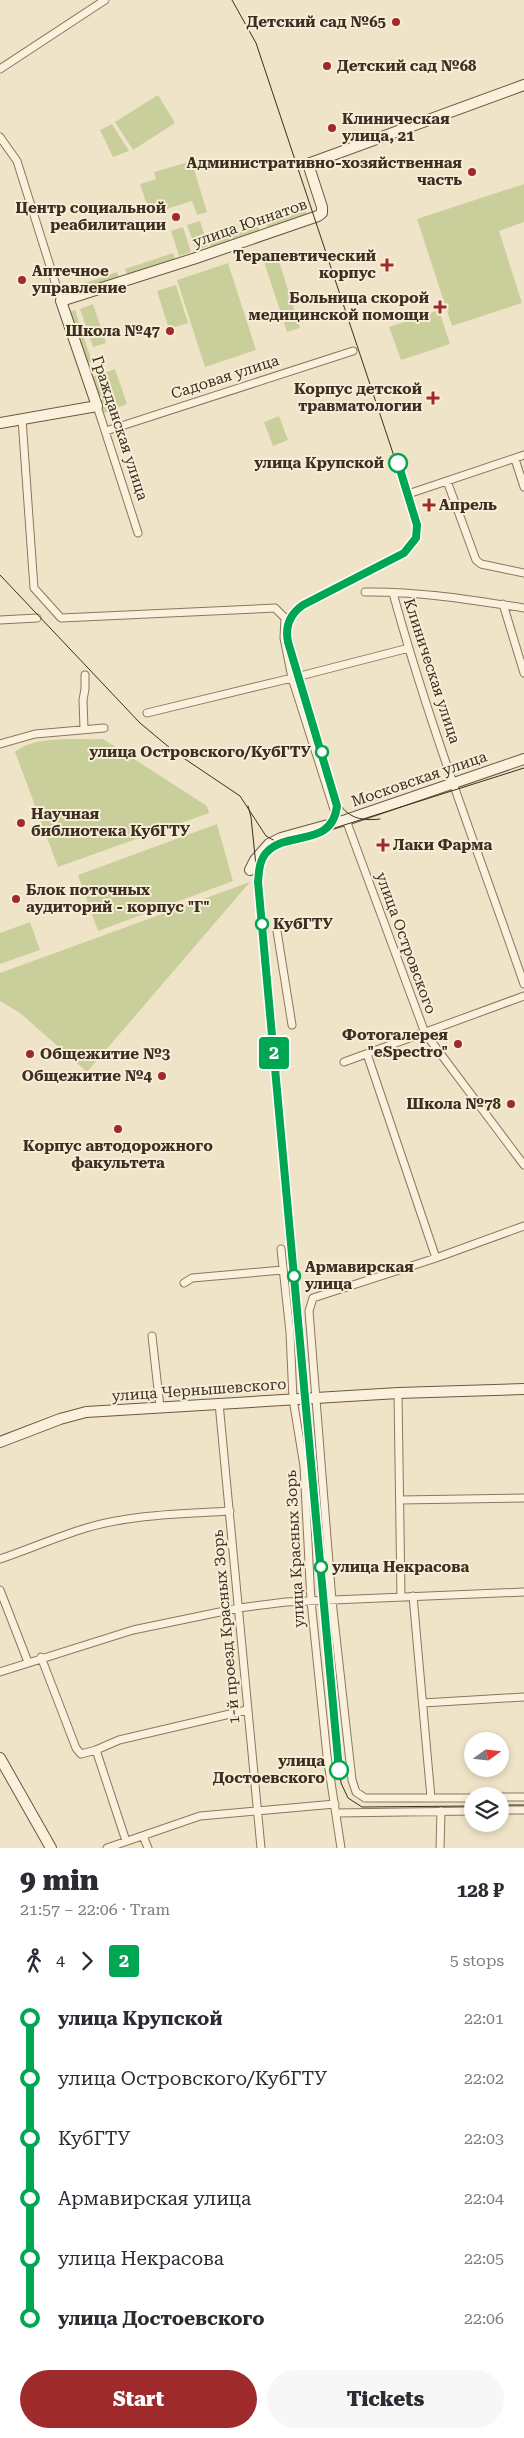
<!DOCTYPE html>
<meta charset="utf-8">
<style>
body{margin:0;font-family:"Roboto Serif",serif;background:#f7f7f7;color:#2b2b33;height:100vh;display:flex;flex-direction:column;font-size:19px;white-space:nowrap}
*{box-sizing:border-box;margin:0}
p{font-size:16px;color:#7c7c81}
.icon{flex:none;width:28px;height:28px;fill:none;stroke:currentColor;stroke-width:2;stroke-linecap:round;stroke-linejoin:round}
.map{position:relative;height:1848px;overflow:hidden}
.details{display:flex;flex-direction:column;background:#fff;flex:1}
.details>*{flex:none}
.badge{padding:0 10px;border-radius:4px;font-size:18px;line-height:32px}
.needle{width:32px;rotate:75deg}
.controls{position:absolute;left:464px;top:1732px;display:grid;gap:10px}
.controls a{display:grid;place-items:center;width:45px;height:45px;border-radius:50%;background:#fff;box-shadow:0 2px 8px #0003;font-size:25px}
.map>.badge{position:absolute;translate:-50% -50%;box-shadow:0 0 0 2px #fff}
.legs{display:flex;align-items:center;gap:8px;height:55px;padding:0 20px;font-size:16px}
.legs p{margin-inline-start:auto}
.headline{display:flex;align-items:center;justify-content:space-between;height:85px;padding:0 20px}
h1{font-size:28px;font-weight:800;line-height:38px}
.button{display:flex;gap:10px;margin-top:auto;padding:10px 20px}
.button a{flex:1;height:58px;border-radius:30px;background:#9e2a2b;color:#fff;font-size:20px;font-weight:800;line-height:58px;text-align:center}
.button a+a{background:#f7f7f7;color:#2b2b33}
ul{padding:0 20px;list-style:none}
li{display:flex;align-items:center;gap:18px;height:60px;font-size:19px}
li i{display:grid;place-items:center;width:8px;height:100%;margin:0 6px;background:currentColor}
li i::after{content:'';width:12px;height:12px;margin:-6px;border:4px solid;border-radius:50%;background:#fff}
li p{margin-inline-start:auto}
li:first-child i{background:linear-gradient(#0000 50%,currentColor 0)}
li:last-child i{background:linear-gradient(currentColor 50%,#0000 0)}
.map>svg:first-child{display:block}
.green{fill:#c9cf9b}
.lines{fill:none;stroke-linecap:round;stroke-linejoin:round}
.street-casing{stroke:#8d765c;stroke-width:9}
.secondary-casing{stroke:#6f573f;stroke-width:12}
.street{stroke:#faf1dc;stroke-width:7}
.secondary{stroke:#faf1dc;stroke-width:10}
.tram{stroke:#3d2e20;stroke-width:1}
.line-1-casing{stroke:#fff;stroke-width:11}
.line-1{stroke:#00a651;stroke-width:8}
.poi-dot{fill:#9e2a2b;stroke:#f7eed8;stroke-width:2}
.stop-1-dot{fill:#fff;stroke:#00a651;stroke-width:2.5}
.labels{text-anchor:middle;dominant-baseline:central;stroke-width:4;stroke-linejoin:round;paint-order:stroke}
.poi-label{font-size:15px;font-weight:bold;fill:#3d2e20;stroke:#f7eed8;text-anchor:end}
.street-label{font-size:15px;fill:#3d2e20;stroke:#f7eed8}
.stop-label{font-size:15px;font-weight:bold;fill:#3d2e20;stroke:#f7eed8;text-anchor:end}
</style>
<div class="map">
<svg width="524" height="1848" viewBox="0 0 524 1848">
<rect width="100%" height="100%" fill="#f0e4c8"/>
<path class="green" d="M158,95L175,123L133,150L115,122Z
M112,124L129,151L113,157L100,130Z
M199,159L200,164L193,166L207,212L197,215L192,201L150,214L140,184L156,179L154,172Z
M524,184V222L499,231L522,303L452,326L417,219Z
M305,210L308,216L268,229L266,223Z
M200,221L208,246L196,250L187,225Z
M258,226L260,232L211,248L209,242Z
M183,227L191,252L179,256L171,231Z
M173,253L175,259L127,275L125,269Z
M278,258L300,328L287,332L264,262Z
M228,263L256,350L205,367L177,280Z
M117,272L119,279L81,292L79,285Z
M176,285L188,323L169,329L157,291Z
M93,304L106,343L93,347L80,309Z
M75,310L92,362L86,363L69,312Z
M439,310L450,344L401,360L389,327Z
M115,369L127,404L114,409L102,374Z
M97,375L109,411L104,413L92,377Z
M279,416L288,440L273,446L264,422Z
M103,739L207,806L209,813L58,867L15,752C35,735 77,740 103,739Z
M217,824L233,881L98,931L78,875Z
M250,882L87,1072L20,1013L0,1001V973Z
M30,922L40,950L0,964V933Z"/>
<g class="lines">
<g class="street-casing">
<path id="street" d="M0,69L105,0
M0,137L17,161L61,301
M97,406L138,533
M22,419L34,588L61,618L275,608L285,618L284,638L292,678L338,822
M106,431L353,351
M515,459L524,487
M447,481L476,560L481,564L524,573
M408,494L524,455
M365,592C419,591 471,600 524,608
M393,593C429,725 479,854 524,984
M503,604L524,673
M0,620L37,618
M304,675L409,648
M147,713L292,678
M84,729L83,700L85,689V675
M0,744L35,734L104,728
M346,820L425,1033L524,1165
M277,931L292,1025
M367,1054L436,1258
M344,1062L524,996
M281,1249L290,1332L293,1399L304,1466L311,1601L327,1756L341,1848
M184,1283L192,1278L283,1270
M152,1336L160,1407
M398,1393L401,1597
M219,1403L261,1848
M400,1500L524,1498
M0,1559C29,1549 57,1537 86,1528C132,1514 183,1514 230,1511
M0,1590L28,1662
M413,1596L431,1798
M41,1657L76,1748L81,1754L96,1750L126,1841
M0,1672L133,1630L239,1608L286,1602L524,1592
M423,1703L524,1697
M96,1750L119,1740L247,1710
M500,1797H524
M472,1798H365L356,1792L352,1780L332,1601L309,1311L313,1298L436,1258L524,1226
M500,1810H524
M337,1813L472,1811
M143,1836L148,1848
M107,1848L200,1816L335,1804
M440,1848L441,1811"/>
</g>
<g class="secondary-casing">
<path id="secondary" d="M0,423L97,406L61,301L196,258L318,216L322,213V207L308,164L524,85
M250,870L255,860L269,844L281,838L346,820L524,759
M0,1442L60,1419L86,1412L398,1393L524,1389
M0,1758L51,1848"/>
</g>
<use href="#street" class="street"/>
<use href="#secondary" class="secondary"/>
<path class="tram" d="M232,0L256,43L417,525L416,538L407,550L303,605L290,619L287,639L339,803C349,819 363,821 380,819
M0,575L140,723L176,753L240,796L266,836L277,842L307,840
M248,806L251,817L262,924L341,1783L348,1798L362,1807L472,1806
M322,831L334,818L336,799
M259,872L267,852L278,846L524,768
M500,1805H524"/>
</g>
<g class="lines">
<g class="line-1-casing">
<path id="line-1" d="M339,1770L258,882C259,872 259,860 267,852C288,830 332,848 337,806L288,642C285,627 290,614 303,605L404,553L416,538L417,525L398,463"/>
</g>
<use href="#line-1" class="line-1"/>
</g>
<g class="poi-dot">
<circle cx="396" cy="22" r="5"/>
<circle cx="327" cy="66" r="5"/>
<circle cx="332" cy="128" r="5"/>
<circle cx="472" cy="172" r="5"/>
<circle cx="176" cy="217" r="5"/>
<path d="M384.5 257.5h5v5h5v5h-5v5h-5v-5h-5v-5h5z"/>
<circle cx="22" cy="280" r="5"/>
<path d="M437.5 299.5h5v5h5v5h-5v5h-5v-5h-5v-5h5z"/>
<circle cx="170" cy="331" r="5"/>
<path d="M430.5 390.5h5v5h5v5h-5v5h-5v-5h-5v-5h5z"/>
<path d="M426.5 497.5h5v5h5v5h-5v5h-5v-5h-5v-5h5z"/>
<circle cx="21" cy="823" r="5"/>
<path d="M380.5 837.5h5v5h5v5h-5v5h-5v-5h-5v-5h5z"/>
<circle cx="16" cy="899" r="5"/>
<circle cx="458" cy="1044" r="5"/>
<circle cx="30" cy="1054" r="5"/>
<circle cx="162" cy="1076" r="5"/>
<circle cx="511" cy="1104" r="5"/>
<circle cx="118" cy="1129" r="5"/>
</g>
<g class="stop-1-dot">
<circle cx="398" cy="463" r="9"/>
<circle cx="322" cy="752" r="6"/>
<circle cx="262" cy="924" r="6"/>
<circle cx="294" cy="1276" r="6"/>
<circle cx="321" cy="1567" r="6"/>
<circle cx="339" cy="1770" r="9"/>
</g>
<g class="labels">
<g class="poi-label">
<text x="386" y="22">Детский сад №65</text>
<text x="337" y="66" text-anchor="start">Детский сад №68</text>
<text x="342" y="119" text-anchor="start">Клиническая<tspan x="342" dy="17">улица, 21</tspan></text>
<text x="462" y="163">Административно-хозяйственная<tspan x="462" dy="17">часть</tspan></text>
<text x="166" y="208">Центр социальной<tspan x="166" dy="17">реабилитации</tspan></text>
<text x="376" y="256">Терапевтический<tspan x="376" dy="17">корпус</tspan></text>
<text x="32" y="271" text-anchor="start">Аптечное<tspan x="32" dy="17">управление</tspan></text>
<text x="429" y="298">Больница скорой<tspan x="429" dy="17">медицинской помощи</tspan></text>
<text x="160" y="331">Школа №47</text>
<text x="422" y="389">Корпус детской<tspan x="422" dy="17">травматологии</tspan></text>
<text x="439" y="505" text-anchor="start">Апрель</text>
<text x="31" y="814" text-anchor="start">Научная<tspan x="31" dy="17">библиотека КубГТУ</tspan></text>
<text x="393" y="845" text-anchor="start">Лаки Фарма</text>
<text x="26" y="890" text-anchor="start">Блок поточных<tspan x="26" dy="17">аудиторий - корпус "Г"</tspan></text>
<text x="448" y="1035">Фотогалерея<tspan x="448" dy="17">"eSpectro"</tspan></text>
<text x="40" y="1054" text-anchor="start">Общежитие №3</text>
<text x="152" y="1076">Общежитие №4</text>
<text x="501" y="1104">Школа №78</text>
<text x="118" y="1146" text-anchor="middle">Корпус автодорожного<tspan x="118" dy="17">факультета</tspan></text>
</g>
<g class="street-label">
<text transform="translate(250 223) rotate(-19)">улица Юннатов</text>
<text transform="translate(225 377) rotate(-18)">Садовая улица</text>
<text transform="translate(120 428) rotate(72)">Гражданская улица</text>
<text transform="translate(432 671) rotate(72)">Клиническая улица</text>
<text transform="translate(419 779) rotate(-19)">Московская улица</text>
<text transform="translate(406 943) rotate(70)">улица Островского</text>
<text transform="translate(199 1390) rotate(-4)">улица Чернышевского</text>
<text transform="translate(295 1549) rotate(-93)">улица Красных Зорь</text>
<text transform="translate(226 1627) rotate(-95)">1-й проезд Красных Зорь</text>
</g>
<g class="stop-label">
<text x="384" y="463">улица Крупской</text>
<text x="311" y="752">улица Островского/КубГТУ</text>
<text x="273" y="924" text-anchor="start">КубГТУ</text>
<text x="305" y="1267" text-anchor="start">Армавирская<tspan x="305" dy="17">улица</tspan></text>
<text x="332" y="1567" text-anchor="start">улица Некрасова</text>
<text x="325" y="1761">улица<tspan x="325" dy="17">Достоевского</tspan></text>
</g>
</g>
</svg>
<div class="controls">
<a><svg class="needle" viewBox="-14 -14 28 28"><path d="M0-13l5 13h-10z" fill="#e53935"/><path d="M0 13l5-13h-10z" fill="#7c7c81"/></svg></a>
<a><svg class="icon" aria-label="layers" viewBox="0 0 24 24"><path d="M12 4l9 5-9 5-9-5zM3 14l9 5 9-5"/></svg></a>
</div>
<b class="badge" style="left:274px;top:1053px;background:#00a651;color:#fff">2</b>
</div>
<section class="details">
<div class="headline"><div><h1>9 min</h1><p>21:57 – 22:06 · Tram</p></div><b>128 ₽</b></div>
<div class="legs"><svg class="icon" aria-label="walk" viewBox="0 0 24 24"><circle cx="13" cy="4" r="2"/><path d="M13 8l-2 6 4 7M11 14l-3 7M7 12l3-4h3l4 4"/></svg>4<svg class="icon" aria-label="forward" viewBox="0 0 24 24"><path d="M9 5l7 7-7 7"/></svg><b class="badge" style="background:#00a651;color:#fff">2</b><p>5 stops</p></div>
<ul>
<li><i style="color:#00a651"></i><b>улица Крупской</b><p>22:01</p></li>
<li><i style="color:#00a651"></i><span>улица Островского/КубГТУ</span><p>22:02</p></li>
<li><i style="color:#00a651"></i><span>КубГТУ</span><p>22:03</p></li>
<li><i style="color:#00a651"></i><span>Армавирская улица</span><p>22:04</p></li>
<li><i style="color:#00a651"></i><span>улица Некрасова</span><p>22:05</p></li>
<li><i style="color:#00a651"></i><b>улица Достоевского</b><p>22:06</p></li>
</ul>
<div class="button"><a>Start</a><a>Tickets</a></div>
</section>
